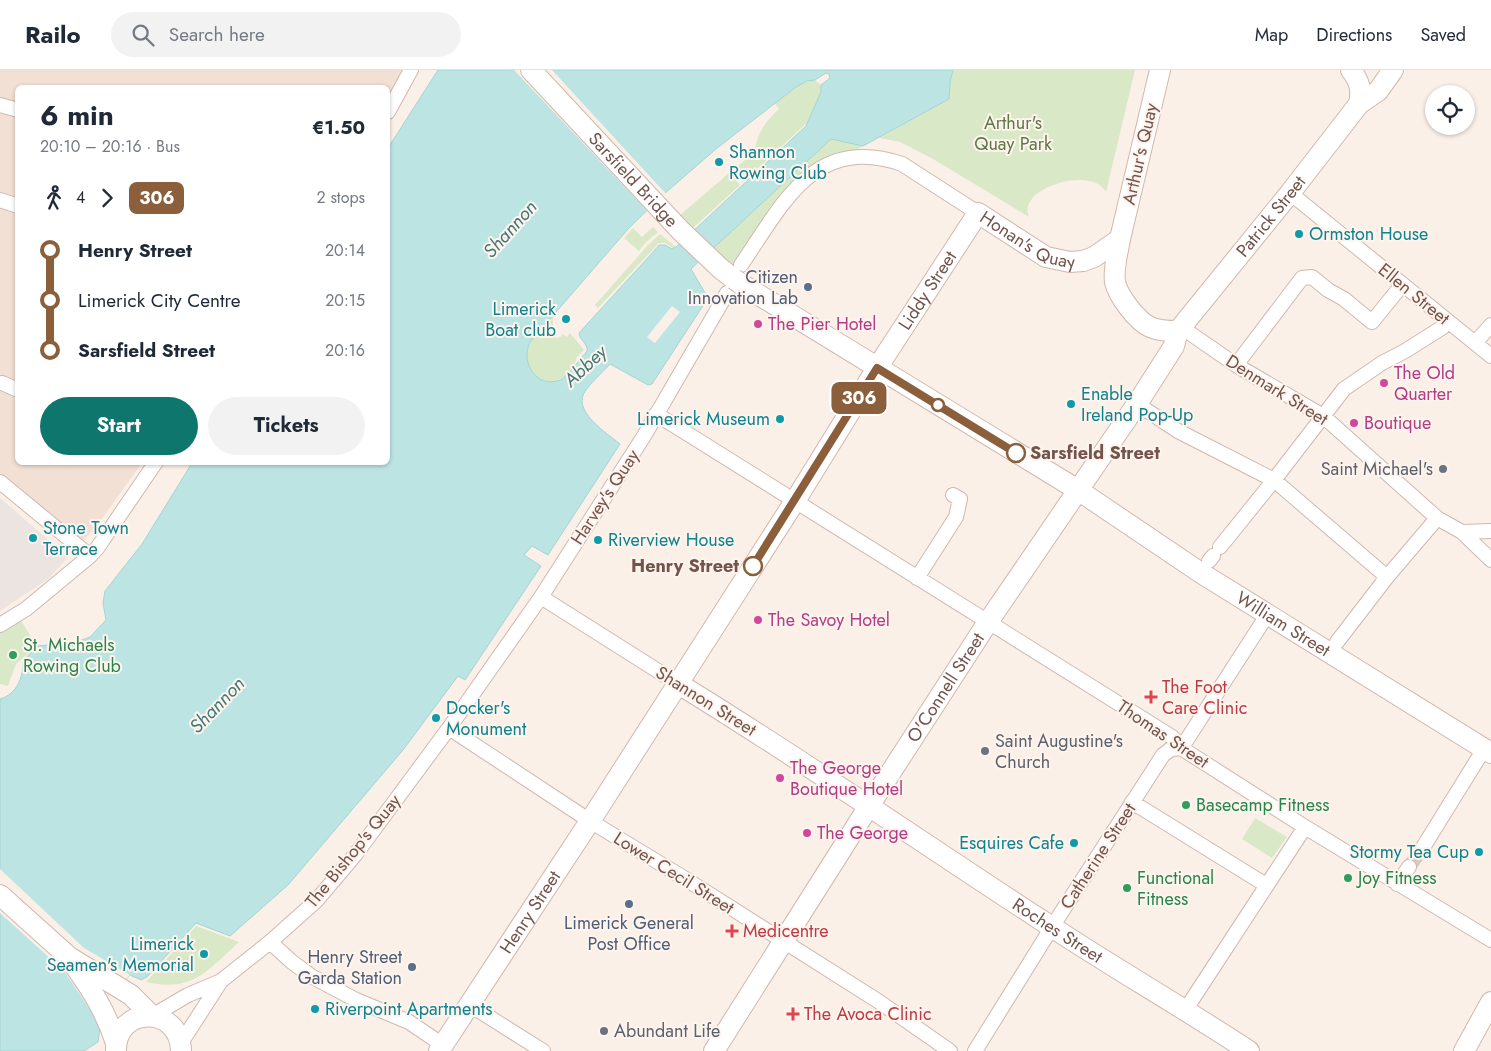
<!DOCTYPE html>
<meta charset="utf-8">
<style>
body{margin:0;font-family:Jost,sans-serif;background:#f2f2f3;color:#1f2937;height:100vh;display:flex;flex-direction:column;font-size:19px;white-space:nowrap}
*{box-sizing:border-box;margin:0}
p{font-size:16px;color:#747a83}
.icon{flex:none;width:28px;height:28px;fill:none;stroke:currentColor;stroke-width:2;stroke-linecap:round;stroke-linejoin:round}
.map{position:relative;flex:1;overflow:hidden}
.drawer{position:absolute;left:15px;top:15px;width:375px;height:380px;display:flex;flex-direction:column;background:#fff;border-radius:8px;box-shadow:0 1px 4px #0004}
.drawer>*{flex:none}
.badge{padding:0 10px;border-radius:8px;font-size:18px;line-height:32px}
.controls{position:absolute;left:1425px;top:15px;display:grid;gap:10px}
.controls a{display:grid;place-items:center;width:50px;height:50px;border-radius:50%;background:#fff;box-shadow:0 1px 4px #0004;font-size:25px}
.map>.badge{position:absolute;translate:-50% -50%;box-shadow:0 0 0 2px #fff}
.legs{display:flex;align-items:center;gap:8px;height:55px;padding:0 25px;font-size:16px}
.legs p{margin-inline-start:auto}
.overview{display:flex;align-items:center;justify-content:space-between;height:85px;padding:0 25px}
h1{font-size:28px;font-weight:700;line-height:38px}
.primary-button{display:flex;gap:10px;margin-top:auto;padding:10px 25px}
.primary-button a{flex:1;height:58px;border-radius:30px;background:#0f766e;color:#fff;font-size:20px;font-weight:700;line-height:58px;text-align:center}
.primary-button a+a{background:#f2f2f3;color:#1f2937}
ul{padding:0 25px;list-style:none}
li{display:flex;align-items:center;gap:18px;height:50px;font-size:19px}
li i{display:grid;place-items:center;width:8px;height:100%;margin:0 6px;background:currentColor}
li i::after{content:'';width:12px;height:12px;margin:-6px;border:4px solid;border-radius:50%;background:#fff}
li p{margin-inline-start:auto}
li:first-child i{background:linear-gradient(#0000 50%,currentColor 0)}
li:last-child i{background:linear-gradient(currentColor 50%,#0000 0)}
header{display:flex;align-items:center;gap:30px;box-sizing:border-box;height:70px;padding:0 25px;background:#fff;border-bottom:1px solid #e0e1e3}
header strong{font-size:24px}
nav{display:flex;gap:28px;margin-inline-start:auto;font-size:18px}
.search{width:350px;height:45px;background:#f2f2f3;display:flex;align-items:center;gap:12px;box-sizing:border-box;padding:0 18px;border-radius:28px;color:#747a83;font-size:19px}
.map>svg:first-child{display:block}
.residential{fill:#f2e0d5}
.industrial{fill:#ece4e0}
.green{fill:#d9e8c6}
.water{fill:#bce4e3;stroke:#a3d5d4;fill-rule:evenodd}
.pier{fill:#fbf0e7}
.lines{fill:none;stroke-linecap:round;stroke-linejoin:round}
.street-tunnel{stroke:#d9c9c0;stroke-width:14;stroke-dasharray:14 7;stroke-linecap:butt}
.street-casing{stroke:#ceb8b0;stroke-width:16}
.secondary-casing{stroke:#d1b7ae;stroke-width:22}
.street{stroke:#fff;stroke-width:14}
.secondary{stroke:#fff;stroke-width:20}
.secondary-bridge-casing{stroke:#d1b7ae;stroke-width:22;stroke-linecap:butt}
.secondary-bridge{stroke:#fff;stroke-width:20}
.line-1-casing{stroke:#fff;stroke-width:11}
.line-1{stroke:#8b5e3c;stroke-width:8}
.culture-dot{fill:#0f9aa8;stroke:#fef4ed;stroke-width:2}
.service-dot{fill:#5c6f8a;stroke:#fef4ed;stroke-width:2}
.hotel-dot{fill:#d1479c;stroke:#fef4ed;stroke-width:2}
.stop-1-dot{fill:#fff;stroke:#8b5e3c;stroke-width:2.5}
.worship-dot{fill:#6b7280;stroke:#fef4ed;stroke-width:2}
.leisure-dot{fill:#2e9e5b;stroke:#fef4ed;stroke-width:2}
.health-dot{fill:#e0444e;stroke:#fef4ed;stroke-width:2}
.labels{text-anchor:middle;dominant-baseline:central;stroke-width:4;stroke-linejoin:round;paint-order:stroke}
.park-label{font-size:18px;fill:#5d7845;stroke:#fef4ed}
.culture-label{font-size:18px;fill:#0d838f;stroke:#fef4ed;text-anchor:start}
.street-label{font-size:18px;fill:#73544c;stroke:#fef4ed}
.service-label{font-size:18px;fill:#4e5e75;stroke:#fef4ed;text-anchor:end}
.hotel-label{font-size:18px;fill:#b23c85;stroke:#fef4ed;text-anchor:start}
.stop-label{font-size:18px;font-weight:bold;fill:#73544c;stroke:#fef4ed;text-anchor:start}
.worship-label{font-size:18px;fill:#5b616d;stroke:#fef4ed;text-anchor:start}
.leisure-label{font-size:18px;fill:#27864d;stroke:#fef4ed;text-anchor:start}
.health-label{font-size:18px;fill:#be3a42;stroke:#fef4ed;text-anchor:start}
.water-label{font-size:19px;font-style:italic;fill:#417878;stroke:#fef4ed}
</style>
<header>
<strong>Railo</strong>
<div class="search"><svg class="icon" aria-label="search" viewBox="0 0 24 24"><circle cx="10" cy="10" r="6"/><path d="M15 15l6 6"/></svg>Search here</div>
<nav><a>Map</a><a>Directions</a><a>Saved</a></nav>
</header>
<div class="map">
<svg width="1491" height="981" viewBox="0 0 1491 981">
<rect width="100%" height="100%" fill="#fbf0e7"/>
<path class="residential" d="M0,0H405L388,26V18H18V392L142,393L96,457L83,471L33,432L0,403Z"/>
<path class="industrial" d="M0,428L68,487L48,509L0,541Z"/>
<path class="green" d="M953,0H1135L1106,122C1092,95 1016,118 1029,147L933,89L900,72L879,68L949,29L950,12Z
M815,10L821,15V22L808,52L743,112L733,100L755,82C756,64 766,51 779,39L774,33C787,23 799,12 815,10Z
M831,68L863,76L855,81L845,82L822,89L801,104L736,194H730L713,177L762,129Z
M729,103L740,115L693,158L680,145Z
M653,157L658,162L645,173L639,181L624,168L633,158L642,167Z
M660,164L676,177L673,178L665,173H659L598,238L595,235L648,175Z
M555,244L556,245L553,248V255L550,258V264L556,268L560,267L563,264L567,267L570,263L584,280L576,288C576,294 573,296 569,301C551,325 518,303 527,277C532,265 546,253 555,244Z
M21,551L37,576L16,594L8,616L0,614V560Z
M1255,748L1287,767L1272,788L1242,769Z
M196,856L239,872C208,900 193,923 146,912Z"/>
<path class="water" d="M438,0H953L950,12L949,29L863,76L831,69L691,199L708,228L652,314L648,315L610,294C602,303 590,313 584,323C574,343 607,363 620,374L548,485L532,476L524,485L541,496L465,610L458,606L403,680L288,815L230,866L196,853L147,907L141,910L130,905L91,941L100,957L98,972L84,981H0V629C17,624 23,608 23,591L37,576L76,572L90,567L106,550L103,533L105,521L142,474L192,393L388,392V78ZM826,3L829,4L830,8L821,15V22L806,56L676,177L672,179L665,175H659L654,181L579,263C579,270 588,273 587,281C582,287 566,308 560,310C536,319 520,292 530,272L629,158L664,124L716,79L796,17L807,11L815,10Z"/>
<path class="pier" d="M514,0H552L667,125L649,143Z
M672,236L680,242L655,273L647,267Z
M0,799L84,878L130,905L91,941L64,901L0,843Z"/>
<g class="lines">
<path class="street-tunnel" d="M1409,797L1422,779"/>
<g class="street-casing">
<path id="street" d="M0,35L18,40
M388,42L411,0
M1290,123L1491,286
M0,130L18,136
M741,195C783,134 814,64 902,94L978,143
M1181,257L1236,295L1323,346L1437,448L1462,462L1491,490
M1475,273L1491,255
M1236,295L1302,208L1312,207L1328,220L1344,229L1372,252L1402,215
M2,313L18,320
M1137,334L1178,361L1274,410L1387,507
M656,344L1172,667L1181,678L1305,757L1491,870
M0,412L90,486
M1462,462L1491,461
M1220,477L1274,410L1344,319L1382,293L1405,281L1443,257
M1209,491L1213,486
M917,508L956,447L960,429L953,425
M541,527L677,613
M0,555L26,539L90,486L98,477L156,392
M1337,572L1387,507L1433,453
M449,658L590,751L684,808L878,931L950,981
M1186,671L1262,553
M1132,732L1266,815
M1422,779L1484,679
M1397,814L1409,797
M270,872L292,892L311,906L356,930L409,952L443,975
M470,935L543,981
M1186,939L1305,757
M152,946L188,925L221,911L270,872L316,831L355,785L449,658L541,527L644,366L727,223
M181,973L221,911
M975,981L1052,857L1163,685L1171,679L1181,678"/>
</g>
<g class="secondary-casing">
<g id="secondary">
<path id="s1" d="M531,0L680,160L721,199L734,209"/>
<path d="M1160,0L1120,169C1118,182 1113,198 1115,212C1118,226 1137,251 1150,257C1159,261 1169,261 1178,261"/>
<path d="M1351,0C1360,12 1362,20 1359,34"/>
<path id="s2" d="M741,214L1078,420L1201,503L1491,683"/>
<path id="s3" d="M677,613C800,688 918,770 1038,848C1107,894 1179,935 1249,981"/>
<path d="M0,825L69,887L131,925L152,946"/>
<path d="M72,892C92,920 105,940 116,973"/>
<path d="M116,981C115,936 180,934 181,981"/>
<path id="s4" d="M439,981L590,751L795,431L877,298L978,143L1046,187L1070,192L1083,191L1094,187L1120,169"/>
<path id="s5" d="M714,981L869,736L988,552L1137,334L1174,276L1178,261L1290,123L1359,34L1378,21L1393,0"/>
<path d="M1464,981L1491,932"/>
</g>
</g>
<use href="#street" class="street"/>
<use href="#secondary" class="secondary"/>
<g class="secondary-bridge-casing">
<path id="secondary-bridge" d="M734,209L741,214"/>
</g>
<use href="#secondary-bridge" class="secondary-bridge"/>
</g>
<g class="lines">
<g class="line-1-casing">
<path id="line-1" d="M753,496L877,298L1016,383"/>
</g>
<use href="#line-1" class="line-1"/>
</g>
<g class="culture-dot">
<circle cx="719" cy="92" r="5"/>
<circle cx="1299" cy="164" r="5"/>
<circle cx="566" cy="249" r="5"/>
<circle cx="1071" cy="334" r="5"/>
<circle cx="780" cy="349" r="5"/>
<circle cx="33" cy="468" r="5"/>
<circle cx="598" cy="470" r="5"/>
<circle cx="436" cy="648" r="5"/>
<circle cx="1074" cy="773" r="5"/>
<circle cx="1479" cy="782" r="5"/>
<circle cx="204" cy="884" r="5"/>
<circle cx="315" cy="939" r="5"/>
</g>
<g class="service-dot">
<circle cx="808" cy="217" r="5"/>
<circle cx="629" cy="834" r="5"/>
<circle cx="412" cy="897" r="5"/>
</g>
<g class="hotel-dot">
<circle cx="758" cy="254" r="5"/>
<circle cx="1384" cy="313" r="5"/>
<circle cx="1354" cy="353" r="5"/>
<circle cx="758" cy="550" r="5"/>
<circle cx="780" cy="708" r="5"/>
<circle cx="807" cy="763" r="5"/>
</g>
<g class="stop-1-dot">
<circle cx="938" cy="335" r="6"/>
<circle cx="1016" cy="383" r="9"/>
<circle cx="753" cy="496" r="9"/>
</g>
<g class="worship-dot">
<circle cx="1443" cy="399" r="5"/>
<circle cx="985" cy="681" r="5"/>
<circle cx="604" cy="961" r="5"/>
</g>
<g class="leisure-dot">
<circle cx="13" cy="585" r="5"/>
<circle cx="1186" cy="735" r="5"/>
<circle cx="1348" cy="808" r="5"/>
<circle cx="1127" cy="818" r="5"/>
</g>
<g class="health-dot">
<path d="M1148.5 619.5h5v5h5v5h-5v5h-5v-5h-5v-5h5z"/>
<path d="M729.5 853.5h5v5h5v5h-5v5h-5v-5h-5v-5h5z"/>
<path d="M790.5 936.5h5v5h5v5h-5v5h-5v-5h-5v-5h5z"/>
</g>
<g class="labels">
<g class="park-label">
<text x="1013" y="53">Arthur's<tspan x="1013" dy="21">Quay Park</tspan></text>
</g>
<g class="culture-label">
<text x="729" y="82">Shannon<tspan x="729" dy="21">Rowing Club</tspan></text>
<text x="1309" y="164">Ormston House</text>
<text x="556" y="239" text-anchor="end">Limerick<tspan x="556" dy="21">Boat club</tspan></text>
<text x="1081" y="324">Enable<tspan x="1081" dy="21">Ireland Pop-Up</tspan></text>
<text x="770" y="349" text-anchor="end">Limerick Museum</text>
<text x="43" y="458">Stone Town<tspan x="43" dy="21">Terrace</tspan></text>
<text x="608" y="470">Riverview House</text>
<text x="446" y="638">Docker's<tspan x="446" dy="21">Monument</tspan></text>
<text x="1064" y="773" text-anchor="end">Esquires Cafe</text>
<text x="1469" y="782" text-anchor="end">Stormy Tea Cup</text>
<text x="194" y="874" text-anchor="end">Limerick<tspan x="194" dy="21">Seamen's Memorial</tspan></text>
<text x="325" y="939">Riverpoint Apartments</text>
</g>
<g class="street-label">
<text transform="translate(1140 84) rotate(-77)">Arthur's Quay</text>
<text stroke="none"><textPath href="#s1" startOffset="150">Sarsfield Bridge</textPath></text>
<text stroke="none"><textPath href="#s5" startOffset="1005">Patrick Street</textPath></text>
<text stroke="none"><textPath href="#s4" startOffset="1054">Honan's Quay</textPath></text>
<text stroke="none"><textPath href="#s4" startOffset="904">Liddy Street</textPath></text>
<text transform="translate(1414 224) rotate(39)">Ellen Street</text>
<text transform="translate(1277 320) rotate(32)">Denmark Street</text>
<text transform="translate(605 427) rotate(-57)">Harvey's Quay</text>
<text stroke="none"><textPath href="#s2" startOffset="640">William Street</textPath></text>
<text stroke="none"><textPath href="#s5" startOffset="431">O'Connell Street</textPath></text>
<text transform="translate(706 631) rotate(32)">Shannon Street</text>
<text transform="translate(1163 664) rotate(34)">Thomas Street</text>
<text transform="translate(353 781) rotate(-51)">The Bishop's Quay</text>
<text transform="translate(1098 786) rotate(-57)">Catherine Street</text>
<text transform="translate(674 803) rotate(32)">Lower Cecil Street</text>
<text stroke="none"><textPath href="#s4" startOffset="166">Henry Street</textPath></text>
<text stroke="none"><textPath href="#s3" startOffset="454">Roches Street</textPath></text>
</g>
<g class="service-label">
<text x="798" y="207">Citizen<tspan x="798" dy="21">Innovation Lab</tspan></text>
<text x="629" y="853" text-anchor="middle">Limerick General<tspan x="629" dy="21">Post Office</tspan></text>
<text x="402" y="887">Henry Street<tspan x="402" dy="21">Garda Station</tspan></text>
</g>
<g class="hotel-label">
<text x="768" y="254">The Pier Hotel</text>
<text x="1394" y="303">The Old<tspan x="1394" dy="21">Quarter</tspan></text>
<text x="1364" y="353">Boutique</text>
<text x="768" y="550">The Savoy Hotel</text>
<text x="790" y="698">The George<tspan x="790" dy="21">Boutique Hotel</tspan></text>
<text x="817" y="763">The George</text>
</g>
<g class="stop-label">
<text x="1030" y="383">Sarsfield Street</text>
<text x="739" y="496" text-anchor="end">Henry Street</text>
</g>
<g class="worship-label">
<text x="1433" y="399" text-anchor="end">Saint Michael's</text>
<text x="995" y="671">Saint Augustine's<tspan x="995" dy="21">Church</tspan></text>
<text x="614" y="961">Abundant Life</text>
</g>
<g class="leisure-label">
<text x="23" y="575">St. Michaels<tspan x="23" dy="21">Rowing Club</tspan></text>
<text x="1196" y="735">Basecamp Fitness</text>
<text x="1137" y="808">Functional<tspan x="1137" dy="21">Fitness</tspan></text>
<text x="1358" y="808">Joy Fitness</text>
</g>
<g class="health-label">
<text x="1162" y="617">The Foot<tspan x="1162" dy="21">Care Clinic</tspan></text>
<text x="743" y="861">Medicentre</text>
<text x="804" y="944">The Avoca Clinic</text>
</g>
<g class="water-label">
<text transform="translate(510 159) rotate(-48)">Shannon</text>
<text transform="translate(585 296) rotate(-43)">Abbey</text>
<text transform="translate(217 635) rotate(-46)">Shannon</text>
</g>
</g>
</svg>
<div class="controls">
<a><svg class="icon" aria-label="locate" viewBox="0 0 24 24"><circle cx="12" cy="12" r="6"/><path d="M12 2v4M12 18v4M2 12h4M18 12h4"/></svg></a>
</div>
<b class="badge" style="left:859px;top:328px;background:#8b5e3c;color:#fff">306</b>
<section class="drawer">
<div class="overview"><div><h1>6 min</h1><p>20:10 – 20:16 · Bus</p></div><b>€1.50</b></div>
<div class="legs"><svg class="icon" aria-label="walk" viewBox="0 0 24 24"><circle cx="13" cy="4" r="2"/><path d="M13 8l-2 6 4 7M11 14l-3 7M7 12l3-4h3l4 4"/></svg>4<svg class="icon" aria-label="forward" viewBox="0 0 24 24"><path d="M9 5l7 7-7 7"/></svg><b class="badge" style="background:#8b5e3c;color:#fff">306</b><p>2 stops</p></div>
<ul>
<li><i style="color:#8b5e3c"></i><b>Henry Street</b><p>20:14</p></li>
<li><i style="color:#8b5e3c"></i><span>Limerick City Centre</span><p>20:15</p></li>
<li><i style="color:#8b5e3c"></i><b>Sarsfield Street</b><p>20:16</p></li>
</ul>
<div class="primary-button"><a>Start</a><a>Tickets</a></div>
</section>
</div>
